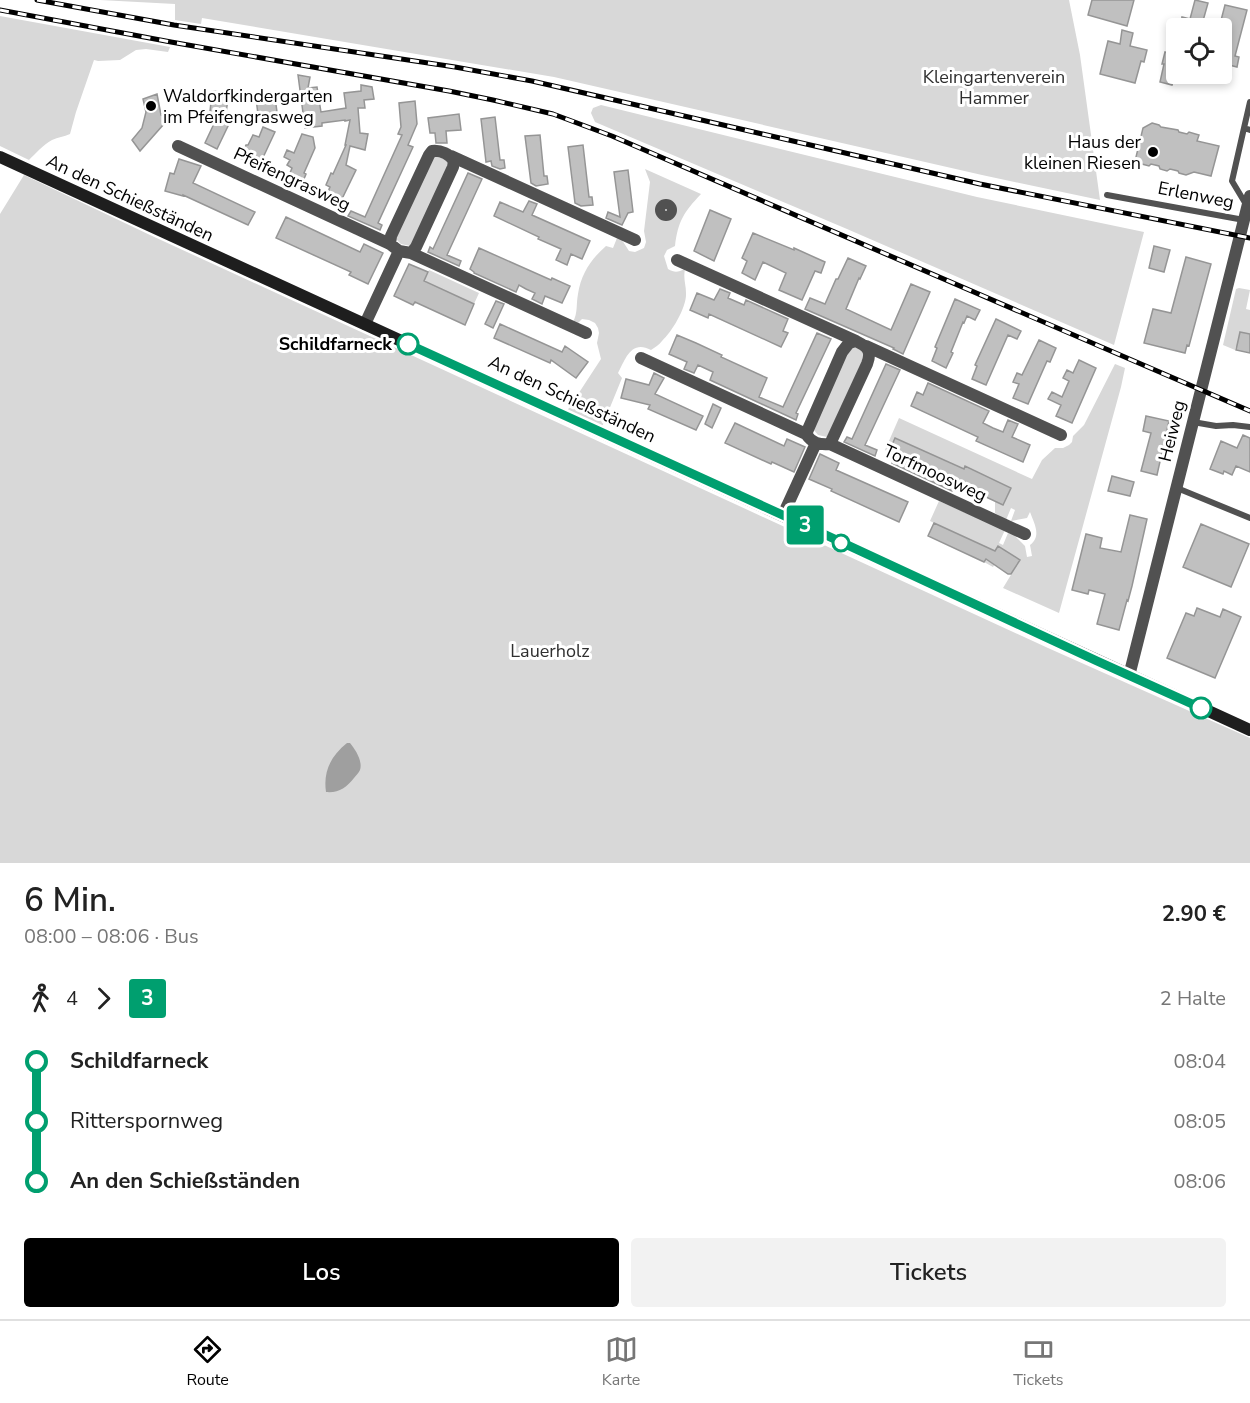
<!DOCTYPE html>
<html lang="de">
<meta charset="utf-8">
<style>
body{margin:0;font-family:"Nunito Sans",sans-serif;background:#f2f2f2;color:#222;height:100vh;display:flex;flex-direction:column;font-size:22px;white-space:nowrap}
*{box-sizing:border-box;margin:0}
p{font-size:20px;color:#767676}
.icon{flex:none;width:33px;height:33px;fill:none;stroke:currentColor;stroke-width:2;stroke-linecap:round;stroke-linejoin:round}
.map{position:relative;height:863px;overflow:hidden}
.details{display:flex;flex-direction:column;background:#fff;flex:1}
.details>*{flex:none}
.badge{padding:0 12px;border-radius:4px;font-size:21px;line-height:39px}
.buttons{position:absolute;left:1166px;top:18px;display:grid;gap:12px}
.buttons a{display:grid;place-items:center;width:66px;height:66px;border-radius:6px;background:#fff;box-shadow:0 3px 9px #0003;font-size:30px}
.map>.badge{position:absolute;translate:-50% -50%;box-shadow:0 0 0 3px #fff}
.legs{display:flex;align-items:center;gap:9px;height:66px;padding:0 24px;font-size:20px}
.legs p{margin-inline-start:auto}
.headline{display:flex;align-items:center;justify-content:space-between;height:102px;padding:0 24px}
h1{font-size:33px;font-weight:600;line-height:45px}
.primary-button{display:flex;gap:12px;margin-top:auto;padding:12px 24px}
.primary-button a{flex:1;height:69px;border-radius:6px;background:#000;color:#fff;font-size:24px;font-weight:600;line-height:69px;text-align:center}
.primary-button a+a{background:#f2f2f2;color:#222}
ul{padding:0 24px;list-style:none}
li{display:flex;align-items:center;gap:21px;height:60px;font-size:22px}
li i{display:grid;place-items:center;width:9px;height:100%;margin:0 8px;background:currentColor}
li i::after{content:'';width:15px;height:15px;margin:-8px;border:4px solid;border-radius:50%;background:#fff}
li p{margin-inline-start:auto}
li:first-child i{background:linear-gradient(#0000 50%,currentColor 0)}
li:last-child i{background:linear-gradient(currentColor 50%,#0000 0)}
.tab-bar{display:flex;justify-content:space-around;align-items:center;height:84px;border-top:2px solid #e0e0e0;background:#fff;font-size:16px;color:#767676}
.tab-bar a{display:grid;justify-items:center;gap:3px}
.tab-bar .active{color:#000}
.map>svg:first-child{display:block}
.green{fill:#d8d8d8}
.water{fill:#9f9f9f}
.building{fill:#c0c0c0;stroke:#959595;stroke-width:1.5}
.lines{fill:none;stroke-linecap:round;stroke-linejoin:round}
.lane{stroke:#515151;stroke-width:6}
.street{stroke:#515151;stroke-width:12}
.secondary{stroke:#1e1e1e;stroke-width:12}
.rail-casing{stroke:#000;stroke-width:5}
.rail{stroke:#fff;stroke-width:3;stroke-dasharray:9;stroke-linecap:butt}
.line-1-casing{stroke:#fff;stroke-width:14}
.line-1{stroke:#009f6f;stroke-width:9}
.poi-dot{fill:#000;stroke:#fff;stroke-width:2}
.stop-1-dot{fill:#fff;stroke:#009f6f;stroke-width:3}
.labels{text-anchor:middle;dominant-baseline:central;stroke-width:6;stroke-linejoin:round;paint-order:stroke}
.park-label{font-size:18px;fill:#2f2f2f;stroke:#fff}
.poi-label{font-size:18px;fill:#000;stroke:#fff;text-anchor:start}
.street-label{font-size:18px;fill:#000;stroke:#fff}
.stop-label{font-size:18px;font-weight:bold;fill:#000;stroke:#fff;text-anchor:end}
</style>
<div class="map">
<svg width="1250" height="863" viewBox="0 0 1250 863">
<rect width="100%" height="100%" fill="#fff"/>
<path class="green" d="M100,0H1069L1080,55L1100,200L982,175L554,77L202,18L201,24L175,20V4Z
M0,16L170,47L168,52L146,49L136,50L120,60L98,61L94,60L76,112L70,134C64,137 58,137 52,140C43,145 36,153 29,160L0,146Z
M601,105L977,197L1144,232L1114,345L847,229L595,122L591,113L593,108Z
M439,156L449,162V169L410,246L401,244L395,238L432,158Z
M645,169L701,194C684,212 678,221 675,246L667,250L664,256L668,269C675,273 678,272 685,269C683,279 686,284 686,293C687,307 672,332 662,341C659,345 655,347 651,350C631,339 625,360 618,373L622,378L602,427L567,411L601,359L597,343L599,333L598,328L595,323L589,320L582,319L577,324L573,322C578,313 576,304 578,294C581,274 591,259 606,246L613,248L617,238L622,240L629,251L635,252L644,248L646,242L644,231L650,182Z
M24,175L150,235L1048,648L1250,738V863H0V214Z
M429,270L479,293L474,304L424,281Z
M1239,288L1250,290L1246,309L1250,310V334L1240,332L1237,346H1236L1235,350L1223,345L1236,289Z
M856,347L866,353L827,437L818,435L813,429L849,349Z
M1115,364L1125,368L1121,387L1059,613L1003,588L1020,560L1004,550L993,567L984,562L990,549L930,521L939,501L1005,530L999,543L1003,545L1008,533L1013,534L1025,546L1027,557L1032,556L1030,545C1042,536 1034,523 1030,512L1027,518L1011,521L1015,510L1011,508L1006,520L995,513V501L1003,505L1011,488L994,480L986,497L985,494L980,495L975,493L965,467L957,483L952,464L896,438L889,452L885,450L899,418L1032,479L1042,460L1055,448H1063L1069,445L1072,442L1073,436L1084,425Z"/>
<path class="water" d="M347,743H350C355,749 363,761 360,770C359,773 356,775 354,778C346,788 339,793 326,792C323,771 331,756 347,743Z"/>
<path class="building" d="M1092,0H1134L1127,26L1088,15Z
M1195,0L1208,3L1201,28H1180L1182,17L1190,19Z
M1225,5L1247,10L1235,56L1239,57L1237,67L1221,63V28H1219Z
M1122,30L1133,33L1130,46L1147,50L1144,62L1141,61L1135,83L1100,74L1108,41L1120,44Z
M1165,52L1176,55V70L1172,85L1160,82L1164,64H1162Z
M298,75L310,77L308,88L317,87L321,112L346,108L344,93L361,91V85L372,87L374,99L364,100L365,108H358L360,133L368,134L365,150L350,146L346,165L356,170L339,205L325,198L330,187L326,185L331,173L333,174L346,145H345L350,120L345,121V120L322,123V126L305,128Z
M212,91L229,93L225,119H230L229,124L217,149L205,143L219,113L210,112Z
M157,94L161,115L171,116L140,151L132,140L142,128L146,112L143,99Z
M275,97L277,112L258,114L256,99Z
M415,101L417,124L408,145L413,147L378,223L382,225L380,230L348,216L351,211L365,217L402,135L398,134L401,127L399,103Z
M459,114L461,130L446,131L447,143H436L435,133H430L428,118Z
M495,117L500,160H504L505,168L500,169L492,166L491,161L486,162L481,119Z
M1152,123L1159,125L1161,127L1178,130L1179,132L1187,134L1189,132L1199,135L1197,141L1219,146L1211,176L1194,172L1186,175L1179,173L1178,171L1170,169L1167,171L1160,169L1159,166L1151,164L1149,166L1142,164L1138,158L1136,157L1143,128Z
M263,127L275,132L259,166L240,158L246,145H248L253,135L259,137Z
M302,134L313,137L315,148L304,173L306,174L301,186L287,180L292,168L287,165L290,160L284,157L287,150L294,153Z
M540,135L544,176H547L548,184L536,186L531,183L525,136Z
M583,145L589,197H592L593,205L581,206L575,203L568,147Z
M179,159L201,166L193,183L255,212L248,225L183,195V196L165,191L170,173L174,174Z
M628,170L633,212L628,213L622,225L606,218L608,212L620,217L614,172Z
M468,173L482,179L447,255L461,261L459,266L428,252L430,247L433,249Z
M529,201L537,204L532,215L590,241L582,259L571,254L567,265L556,260L561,249L538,239L539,237L494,216L500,202L523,212Z
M710,210L731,219L714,261L694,251Z
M286,217L360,252L364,244L383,253L368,284L349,275L351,272L276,238Z
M753,233L794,250V248L825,262L821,273L815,271L802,300L779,290L786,273L763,262L755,280L742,273L747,261L742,258Z
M1154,246L1170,250L1164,272L1149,268Z
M479,248L551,280L552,278L570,286L562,303L545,296L542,304L532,299L535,293L526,289L519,285L516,292L474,273V272L470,269Z
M1186,257L1211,264L1189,346L1187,345L1185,353L1144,343L1153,309L1171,313Z
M848,258L866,266L860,279L859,278L846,309L891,330L911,284L930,292L903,354L893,349L894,348L805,309L810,298L825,304L836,279H838Z
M409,264L428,272L424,281L474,304L465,325L415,302L413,305L394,296Z
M720,289L730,293L728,298L744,305L746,300L788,319L783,331L788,333L781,347L709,314L708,318L690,310L697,293L714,300Z
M955,299L980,310L975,320L967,316L964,323L963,322L951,352L953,353L946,368L932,361L937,348L935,347Z
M496,301L504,304L493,328L485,324Z
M996,319L1021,331L1017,339L1008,335L986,385L972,379L977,366L975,365Z
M500,324L562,352L565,346L588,362L576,378L551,360L550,363L494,338Z
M1240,332L1250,334V353L1236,350Z
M817,333L831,339L796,413L798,414L796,420L710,380L713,372L698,365L694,373L684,369L687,362L669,354L677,335L696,343L722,355L721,357L767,378L759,397L783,407Z
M1039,340L1056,348L1050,362L1047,361L1028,404L1013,398L1019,384L1013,382L1017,373L1022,375Z
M1079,360L1096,368L1072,423L1056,416L1061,405L1048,399L1052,392L1062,397L1069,381L1063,378L1067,370L1073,373Z
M886,364L900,370L865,445L877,450L875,456L844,442L847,437L852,439Z
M654,373L664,378L655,394L703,416L696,430L648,409L650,405L621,398L626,379L649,385Z
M928,383L989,411L983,423L993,428L1003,432L1008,420L1018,424L1012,437L1030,445L1023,462L976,441L978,437L911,406L917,392L923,395Z
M713,404L721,408L712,428L705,424Z
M1146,416L1169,421L1157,475L1141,471L1151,433L1143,431Z
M735,423L784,446L787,439L805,447L794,472L772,462L771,464L725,443Z
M1243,435L1250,438V472L1236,466L1232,475L1224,471L1223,474L1210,469L1221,441L1237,448Z
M895,438L964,469L965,466L1011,488L1003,505L984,496L981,504L972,500L976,492L966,488L956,483L952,491L892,463L895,455L889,452Z
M820,454L839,463L836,470L908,502L899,522L831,491L832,489L809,479Z
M1112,476L1134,482L1130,496L1108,491Z
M1130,515L1147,519L1132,586L1128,601L1127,600L1119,630L1097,624L1105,594L1089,590L1088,594L1072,590L1086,534L1102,538L1100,548L1121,552Z
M934,523L995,551L998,546L1020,560L1011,574H1008L986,559L984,562L928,536Z
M1201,524L1249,544L1231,587L1183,567Z
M1197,608L1220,617L1223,609L1241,617L1215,678L1167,658L1186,613L1194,616Z"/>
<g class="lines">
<path class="lane" d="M1250,102L1244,128L1250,130
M1244,128L1232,181L1247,206
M1107,195L1244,220
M1193,422L1216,426L1233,425L1250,427
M1177,488L1250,518"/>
<path class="street" d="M178,146L390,244
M432,151C441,150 449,154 454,161L453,167L416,247L411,253L399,251L390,244L391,236L429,155Z
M451,156L635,240
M661 210a5 5 0 1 1 10 0a5 5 0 1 1-10 0Z
M411,253L586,333
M677,260L856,341
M365,324L399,251
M856,341C868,347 872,351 867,364L830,444C819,445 812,443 806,434L842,352L849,343Z
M866,346L1061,435
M641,358L806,434
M830,444L1025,534
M783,515L816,443
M1129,676L1250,196"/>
<path class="secondary" d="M0,157L1250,730"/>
<g class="rail-casing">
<path id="rail" d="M37,0L174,25L455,67L532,81L980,184L1250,238
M0,10L171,42L449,91L493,100L553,114L612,136L1250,411"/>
</g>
<use href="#rail" class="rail"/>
</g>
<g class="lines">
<g class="line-1-casing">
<path id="line-1" d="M408,344L800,523L1097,661L1201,708"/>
</g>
<use href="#line-1" class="line-1"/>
</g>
<g class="poi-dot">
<circle cx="151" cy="106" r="6"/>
<circle cx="1153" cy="152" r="6"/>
</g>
<g class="stop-1-dot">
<circle cx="408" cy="344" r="10"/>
<circle cx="841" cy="543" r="8"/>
<circle cx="1201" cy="708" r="10"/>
</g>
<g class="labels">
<g class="park-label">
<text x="994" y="77">Kleingartenverein<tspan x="994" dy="21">Hammer</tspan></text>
<text x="550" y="651">Lauerholz</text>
</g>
<g class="poi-label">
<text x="163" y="96">Waldorfkindergarten<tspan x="163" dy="21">im Pfeifengrasweg</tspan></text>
<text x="1141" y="142" text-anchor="end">Haus der<tspan x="1141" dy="21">kleinen Riesen</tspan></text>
</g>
<g class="street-label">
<text transform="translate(292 179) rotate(25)">Pfeifengrasweg</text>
<text transform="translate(1196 195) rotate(11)">Erlenweg</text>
<text transform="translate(130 198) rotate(25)">An den Schießständen</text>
<text transform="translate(572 399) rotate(25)">An den Schießständen</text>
<text transform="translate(1172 431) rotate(-76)">Heiweg</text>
<text transform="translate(935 473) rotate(25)">Torfmoosweg</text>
</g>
<g class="stop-label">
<text x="392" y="344">Schildfarneck</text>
</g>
</g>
</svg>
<div class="buttons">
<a><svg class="icon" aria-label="locate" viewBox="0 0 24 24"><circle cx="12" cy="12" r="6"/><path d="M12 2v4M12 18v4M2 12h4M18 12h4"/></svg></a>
</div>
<b class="badge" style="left:805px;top:525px;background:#009f6f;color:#fff">3</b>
</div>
<section class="details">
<div class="headline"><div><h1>6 Min.</h1><p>08:00 – 08:06 · Bus</p></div><b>2.90 €</b></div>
<div class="legs"><svg class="icon" aria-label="walk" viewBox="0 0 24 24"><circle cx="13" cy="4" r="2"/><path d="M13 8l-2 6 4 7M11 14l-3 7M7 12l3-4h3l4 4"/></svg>4<svg class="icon" aria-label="forward" viewBox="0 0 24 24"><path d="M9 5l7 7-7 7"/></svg><b class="badge" style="background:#009f6f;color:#fff">3</b><p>2 Halte</p></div>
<ul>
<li><i style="color:#009f6f"></i><b>Schildfarneck</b><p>08:04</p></li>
<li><i style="color:#009f6f"></i><span>Ritterspornweg</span><p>08:05</p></li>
<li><i style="color:#009f6f"></i><b>An den Schießständen</b><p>08:06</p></li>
</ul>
<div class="primary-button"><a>Los</a><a>Tickets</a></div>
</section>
<nav class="tab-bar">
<a class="active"><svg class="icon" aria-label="directions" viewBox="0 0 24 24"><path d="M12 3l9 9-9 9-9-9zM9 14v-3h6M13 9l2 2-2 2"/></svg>Route</a>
<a><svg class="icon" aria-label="map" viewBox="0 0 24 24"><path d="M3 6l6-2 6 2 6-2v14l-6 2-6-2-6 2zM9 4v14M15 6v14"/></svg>Karte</a>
<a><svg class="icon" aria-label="tickets" viewBox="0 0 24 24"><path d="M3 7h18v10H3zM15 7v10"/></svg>Tickets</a>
</nav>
